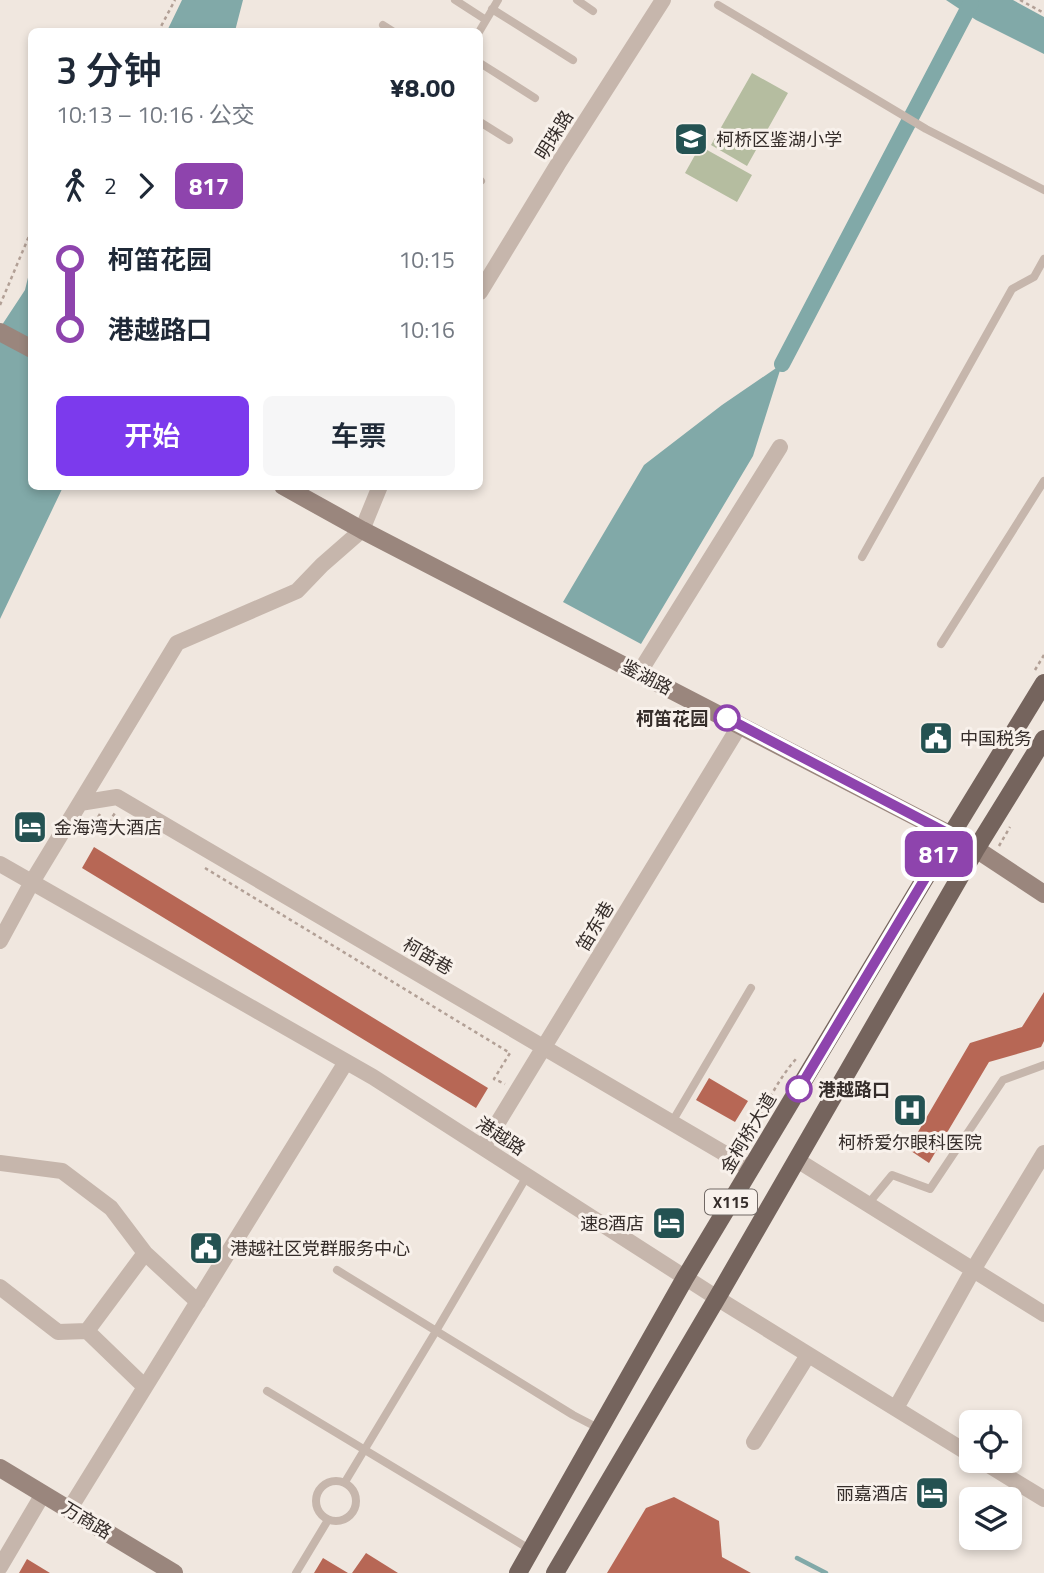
<!DOCTYPE html>
<html lang="zh">
<meta charset="utf-8">
<style>
body{margin:0;font-family:"Titillium Web","Noto Sans SC",sans-serif;background:#f6f6f7;color:#1f2937;height:100vh;display:flex;flex-direction:column;font-size:26px;white-space:nowrap}
*{box-sizing:border-box;margin:0}
p{font-size:23px;color:#747a83}
.icon{flex:none;width:38px;height:38px;fill:none;stroke:currentColor;stroke-width:2;stroke-linecap:round;stroke-linejoin:round}
.map{position:relative;flex:1;overflow:hidden}
.drawer{position:absolute;left:28px;top:28px;width:455px;height:462px;display:flex;flex-direction:column;background:#fff;border-radius:10px;box-shadow:0 4px 10px #0003}
.drawer>*{flex:none}
.badge{padding:0 14px;border-radius:10px;font-size:24px;line-height:46px}
.fabs{position:absolute;left:959px;top:1410px;display:grid;gap:14px}
.fabs a{display:grid;place-items:center;width:63px;height:63px;border-radius:10px;background:#fff;box-shadow:0 4px 10px #0003;font-size:35px}
.map>.badge{position:absolute;translate:-50% -50%;box-shadow:0 0 0 4px #fff}
.legs{display:flex;align-items:center;gap:10px;height:77px;padding:0 28px;font-size:23px}
.legs p{margin-inline-start:auto}
.head{display:flex;align-items:center;justify-content:space-between;height:119px;padding:0 28px}
h1{font-size:38px;font-weight:600;line-height:52px}
.primary-button{display:flex;gap:14px;margin-top:auto;padding:14px 28px}
.primary-button a{flex:1;height:80px;border-radius:10px;background:#7c3aed;color:#fff;font-size:28px;font-weight:600;line-height:80px;text-align:center}
.primary-button a+a{background:#f6f6f7;color:#1f2937}
ul{padding:0 28px;list-style:none}
li{display:flex;align-items:center;gap:24px;height:70px;font-size:26px}
li i{display:grid;place-items:center;width:10px;height:100%;margin:0 9px;background:currentColor}
li i::after{content:'';width:18px;height:18px;margin:-9px;border:5px solid;border-radius:50%;background:#fff}
li p{margin-inline-start:auto}
li:first-child i{background:linear-gradient(#0000 50%,currentColor 0)}
li:last-child i{background:linear-gradient(currentColor 50%,#0000 0)}
.map>svg:first-child{display:block}
.green{fill:#b5bda0}
.water{fill:#81a9a8}
.lines{fill:none;stroke-linecap:round;stroke-linejoin:round}
.stream{stroke:#81a9a8;stroke-width:4.5}
.canal{stroke:#81a9a8;stroke-width:16}
.building{fill:#b76755}
.path{stroke:#b2a096;stroke-width:2.5;stroke-dasharray:3.5 3.5;stroke-linecap:butt}
.lane{stroke:#c6b6ac;stroke-width:8}
.street{stroke:#c6b6ac;stroke-width:16}
.secondary{stroke:#9a867d;stroke-width:18}
.primary{stroke:#75645d;stroke-width:18}
.line-1-casing{stroke:#fff;stroke-width:16}
.line-1{stroke:#8e44ad;stroke-width:10}
.stop-1-dot{fill:#fff;stroke:#8e44ad;stroke-width:3.5}
.labels{text-anchor:middle;dominant-baseline:central;stroke-width:6;stroke-linejoin:round;paint-order:stroke}
.shield{fill:#f8f1eb;stroke:#706864;stroke-width:2}
.shield-label{font-size:16px;font-weight:bold;fill:#352d2a}
.street-label{font-size:18px;fill:#352d2a;stroke:#f8f1eb}
.poi-label{font-size:18px;fill:#352d2a;stroke:#f8f1eb;text-anchor:start}
.stop-label{font-size:18px;font-weight:bold;fill:#352d2a;stroke:#f8f1eb;text-anchor:end}
</style>
<div class="map">
<svg width="1044" height="1573" viewBox="0 0 1044 1573">
<rect width="100%" height="100%" fill="#f0e7df"/>
<path class="green" d="M752,73L788,93L747,166L711,145Z
M700,146L752,175L737,202L685,173Z"/>
<path class="water" d="M182,0H243L235,31H167Z
M946,0H1013L1044,17V54L976,20Z
M31,265L32,486L63,487L0,619V328L25,290Z
M782,364L753,456L641,644L563,602L644,465L722,405Z"/>
<g class="lines">
<path class="stream" d="M797,1558L826,1573"/>
<path class="canal" d="M782,364L971,3"/>
</g>
<path class="building" d="M94,847L488,1088L476,1108L82,868Z
M1044,992V1041L1041,1047L989,1062L929,1163L908,1149L970,1043L1022,1027Z
M709,1078L748,1101L735,1122L696,1100Z
M674,1497L719,1521L722,1557L751,1573H607L646,1508Z
M366,1553L398,1573H352Z
M323,1558L348,1573H314Z
M27,1559L50,1573H19Z"/>
<g class="lines">
<path class="path" d="M1020,0L1044,13
M158,32L175,0
M0,305L32,229
M1035,670L1044,655
M100,814L95,822L105,828L115,813
M999,846L1010,827
M205,868L510,1053L494,1079L505,1084
M758,1122C768,1100 780,1077 796,1059"/>
<path class="lane" d="M455,0L486,20
M577,0L593,11
M718,5L926,129L1044,190
M492,9L573,60
M383,25L394,32
M479,32L498,0
M480,63L535,98
M480,122L509,140
M480,180L481,181
M862,557L1012,289L1034,277L1044,259
M941,644L1044,481
M672,1122L751,988
M868,1204L892,1175L930,1189L1003,1080L1044,1065
M337,1270L573,1415L600,1429
M267,1391L531,1550
M316 1501a20 20 0 1 1 40 0a20 20 0 1 1-40 0Z
M345,1482L436,1331L527,1176
M296,1573L328,1520"/>
<path class="street" d="M480,292L558,164L663,0
M639,673L780,447
M80,803L117,797L751,1169
M0,864L373,1077L728,1305L971,1455
M0,941L32,882L177,643L297,591L322,565L362,530L380,486
M483,1147L740,725
M797,1160L1044,1314
M0,1163L62,1171L111,1208L145,1253L198,1302
M0,1287L58,1332L87,1331L145,1387
M87,1331L145,1253
M896,1408L973,1270L1044,1153
M754,1442L808,1355
M982,1461L1044,1499
M69,1510L346,1062
M0,1567L43,1494"/>
<path class="secondary" d="M0,332L32,349
M283,486L362,530L951,835L976,849L1044,894
M0,1468L174,1573"/>
<path class="primary" d="M518,1573L685,1278L951,835L1044,683
M555,1573L717,1298L976,849L1044,739"/>
</g>
<g class="lines">
<g class="line-1-casing">
<path id="line-1" d="M727,718L951,835L799,1089"/>
</g>
<use href="#line-1" class="line-1"/>
</g>
<defs>
<g id="school-square" transform="scale(1.75)"><rect x="-9" y="-9" width="18" height="18" rx="4" fill="#245252" stroke="#f8f1eb"/><path d="M0-5L7-2L0 1L-7-2ZM-4 1L0 2.5L4 1V4Q0 6-4 4Z" fill="#fff"/></g>
<g id="civic-square" transform="scale(1.75)"><rect x="-9" y="-9" width="18" height="18" rx="4" fill="#245252" stroke="#f8f1eb"/><path d="M-.6-6.5H3V-4.5H.6V-3L4-1V1h2V6H-6V1h2V-1L-.6-3ZM-1.2 2.5V6h2.4V2.5Z" fill="#fff"/></g>
<g id="hotel-square" transform="scale(1.75)"><rect x="-9" y="-9" width="18" height="18" rx="4" fill="#245252" stroke="#f8f1eb"/><path d="M-6-4.5h1.5V1H6V5H4.5V3h-9V5H-6ZM-4 0a1.8 1.8 0 1 1 3.6 0ZM.5 0V-2.5h3Q6-2.5 6 0Z" fill="#fff"/></g>
<g id="hospital-square" transform="scale(1.75)"><rect x="-9" y="-9" width="18" height="18" rx="4" fill="#245252" stroke="#f8f1eb"/><path d="M-5-5h3v3.5h4V-5h3V5h-3V1.5h-4V5h-3Z" fill="#fff"/></g>
</defs>
<g fill-rule="evenodd">
<use href="#school-square" x="691" y="139"/>
<use href="#civic-square" x="936" y="738"/>
<use href="#hotel-square" x="30" y="827"/>
<use href="#hospital-square" x="910" y="1110"/>
<use href="#hotel-square" x="669" y="1223"/>
<use href="#civic-square" x="206" y="1248"/>
<use href="#hotel-square" x="932" y="1493"/>
</g>
<g class="stop-1-dot">
<circle cx="727" cy="718" r="12"/>
<circle cx="799" cy="1089" r="12"/>
</g>
<g class="labels">
<rect class="shield" x="705" y="1189.5" width="52" height="25" rx="5"/>
<g class="shield-label">
<text x="731" y="1202">X115</text>
</g>
<g class="street-label">
<text transform="translate(554 135) rotate(-58)">明珠路</text>
<text transform="translate(647 677) rotate(27)">鉴湖路</text>
<text transform="translate(595 926) rotate(-59)">笛东巷</text>
<text transform="translate(428 956) rotate(30)">柯笛巷</text>
<text transform="translate(748 1133) rotate(-59)">金柯桥大道</text>
<text transform="translate(501 1136) rotate(33)">港越路</text>
<text transform="translate(87 1520) rotate(31)">万商路</text>
</g>
<g class="poi-label">
<text x="716" y="139">柯桥区鉴湖小学</text>
<text x="960" y="738">中国税务</text>
<text x="54" y="827">金海湾大酒店</text>
<text x="910" y="1142" text-anchor="middle">柯桥爱尔眼科医院</text>
<text x="644" y="1223" text-anchor="end">速8酒店</text>
<text x="230" y="1248">港越社区党群服务中心</text>
<text x="908" y="1493" text-anchor="end">丽嘉酒店</text>
</g>
<g class="stop-label">
<text x="708" y="718">柯笛花园</text>
<text x="818" y="1089" text-anchor="start">港越路口</text>
</g>
</g>
</svg>
<div class="fabs">
<a><svg class="icon" aria-label="locate" viewBox="0 0 24 24"><circle cx="12" cy="12" r="6"/><path d="M12 2v4M12 18v4M2 12h4M18 12h4"/></svg></a>
<a><svg class="icon" aria-label="layers" viewBox="0 0 24 24"><path d="M12 4l9 5-9 5-9-5zM3 14l9 5 9-5"/></svg></a>
</div>
<b class="badge" style="left:939px;top:854px;background:#8e44ad;color:#fff">817</b>
<section class="drawer">
<div class="head"><div><h1>3 分钟</h1><p>10:13 – 10:16 · 公交</p></div><b>¥8.00</b></div>
<div class="legs"><svg class="icon" aria-label="walk" viewBox="0 0 24 24"><circle cx="13" cy="4" r="2"/><path d="M13 8l-2 6 4 7M11 14l-3 7M7 12l3-4h3l4 4"/></svg>2<svg class="icon" aria-label="forward" viewBox="0 0 24 24"><path d="M9 5l7 7-7 7"/></svg><b class="badge" style="background:#8e44ad;color:#fff">817</b></div>
<ul>
<li><i style="color:#8e44ad"></i><b>柯笛花园</b><p>10:15</p></li>
<li><i style="color:#8e44ad"></i><b>港越路口</b><p>10:16</p></li>
</ul>
<div class="primary-button"><a>开始</a><a>车票</a></div>
</section>
</div>
